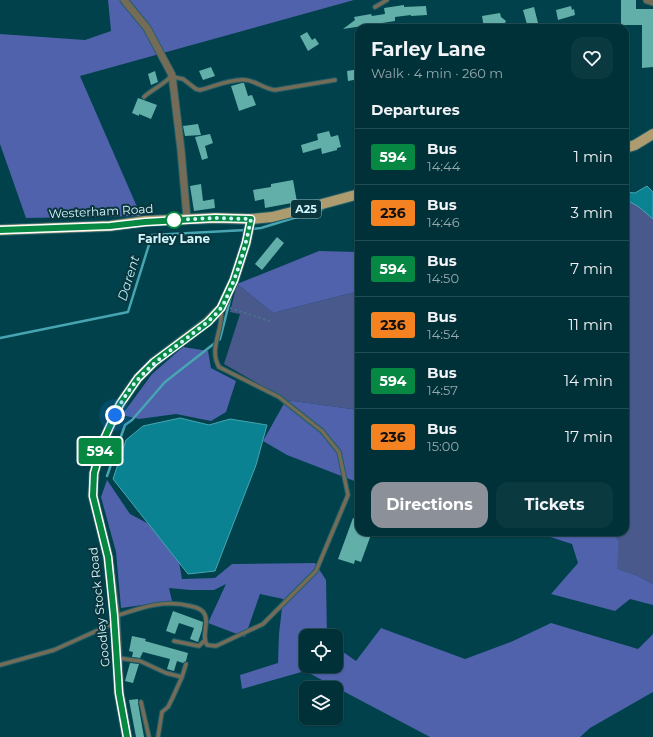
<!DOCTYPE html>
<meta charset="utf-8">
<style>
body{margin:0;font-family:Montserrat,sans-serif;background:#0a3940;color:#f1f3f6;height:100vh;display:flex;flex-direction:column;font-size:15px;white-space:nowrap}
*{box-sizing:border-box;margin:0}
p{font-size:13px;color:#95a9ae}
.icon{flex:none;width:22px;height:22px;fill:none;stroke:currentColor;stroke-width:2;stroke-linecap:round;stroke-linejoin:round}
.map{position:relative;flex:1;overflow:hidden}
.sheet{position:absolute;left:355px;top:24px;width:274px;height:512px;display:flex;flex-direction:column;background:#003138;border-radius:12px;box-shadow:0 1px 3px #0004,0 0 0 1px #224c53}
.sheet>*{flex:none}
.badge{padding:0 8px;border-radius:3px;font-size:14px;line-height:26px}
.buttons{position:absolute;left:299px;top:629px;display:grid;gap:8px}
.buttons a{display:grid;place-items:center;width:44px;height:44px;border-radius:8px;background:#003138;box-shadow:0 1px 3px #0004,0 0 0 1px #224c53;font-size:20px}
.you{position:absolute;width:20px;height:20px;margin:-10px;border:3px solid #fff;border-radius:50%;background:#1a73e8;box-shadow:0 0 0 6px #1a73e833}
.map>.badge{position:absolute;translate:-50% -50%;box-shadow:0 0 0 2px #fff}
h2{padding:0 16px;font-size:15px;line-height:36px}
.round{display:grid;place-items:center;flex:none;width:42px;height:42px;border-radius:12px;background:#0a3940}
.overview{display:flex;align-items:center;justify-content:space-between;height:68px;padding:0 16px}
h1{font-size:19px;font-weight:700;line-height:30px}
.button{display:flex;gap:8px;margin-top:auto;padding:8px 16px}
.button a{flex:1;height:46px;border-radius:12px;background:#8c9099;color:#fff;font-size:16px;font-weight:700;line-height:46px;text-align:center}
.button a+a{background:#0a3940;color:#f1f3f6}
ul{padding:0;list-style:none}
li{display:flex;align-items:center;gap:12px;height:56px;padding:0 16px;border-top:1px solid #224c53}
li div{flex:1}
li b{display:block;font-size:15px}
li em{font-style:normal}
li .badge{min-width:44px;font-weight:700;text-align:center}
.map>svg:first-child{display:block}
.green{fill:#4a598c}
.forest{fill:#4f62ab}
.water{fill:#0b8292;stroke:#47a5b2}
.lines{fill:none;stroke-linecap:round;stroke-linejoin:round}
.stream{stroke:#47a5b2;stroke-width:2.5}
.building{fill:#62afaa}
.service-casing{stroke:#225e68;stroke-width:5.5}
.minor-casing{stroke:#225e68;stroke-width:9}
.tertiary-casing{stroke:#225e68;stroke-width:11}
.primary-casing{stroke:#225e68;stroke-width:12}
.path{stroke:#447c85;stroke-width:1.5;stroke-dasharray:2 3;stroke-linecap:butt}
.service{stroke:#746c56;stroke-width:3.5}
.minor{stroke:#746c56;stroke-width:7}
.tertiary{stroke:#746c56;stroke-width:9}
.primary{stroke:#ad9c6f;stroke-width:10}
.line-casing{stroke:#fff;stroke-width:9}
.line{stroke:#068843;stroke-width:6}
.walk{stroke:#d3f7fe;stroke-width:4;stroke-dasharray:0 7.2}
.stop-dot{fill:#fff;stroke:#068843;stroke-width:2}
.labels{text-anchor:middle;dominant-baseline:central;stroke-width:4;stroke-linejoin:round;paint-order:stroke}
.shield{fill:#0b353c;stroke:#97bdc4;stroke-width:1}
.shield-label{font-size:11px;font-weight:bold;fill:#d3f7fe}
.street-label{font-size:12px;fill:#d3f7fe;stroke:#0b353c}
.stop-label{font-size:12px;font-weight:bold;fill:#d3f7fe;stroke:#0b353c}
.water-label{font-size:13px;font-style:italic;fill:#b5edf8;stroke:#0b353c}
</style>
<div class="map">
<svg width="653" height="737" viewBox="0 0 653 737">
<rect width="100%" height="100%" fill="#00414b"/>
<path class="green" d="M625,192L636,196L642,209L653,219V584L636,575L616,569L619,541L611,532H625Z
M237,284L273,313L359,291V410L286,400L224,364L240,314L230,312Z"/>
<path class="forest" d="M108,0H354L80,76L141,216L26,218L0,144V34L85,40L111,31Z
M319,251L359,252V291L273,313L237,284Z
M183,347L208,351L211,368L236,381L226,412L211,421L176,414L139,419L122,415L152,374Z
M286,400L359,410V476L357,482L287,455L263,441Z
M107,480L130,514L175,538L182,579L215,578L232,564L315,563L326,580L327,636H306V666H336V647L356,661L381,628L465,659L513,641L551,623L638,649L653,634V692L590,728L580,737H430L305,671L242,689L240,675L278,663L279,634L283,599L260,594L245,637L208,623L226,584L214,590H190L169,588L172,601L121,608L116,552L101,497Z
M541,532H611L619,541L617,569L636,575L653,584V605L630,599L615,611L551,594L578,563L572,544L541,534Z"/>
<path class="water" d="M647,186L653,192V219L639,207L625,199V192L635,193Z
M180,418L209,425L230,419L267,425L256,465L215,571L188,574L113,479L126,440L143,426Z"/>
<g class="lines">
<path class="stream" d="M251,229L261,228L323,209
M0,338L128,312L152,235L246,230
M107,476L125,425L132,420L165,382L220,339L231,296"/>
</g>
<path class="building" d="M621,0H636V9H653V67L642,68V25H621Z
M404,5V7L426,6L427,15L411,16V15L395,17V21L343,29L355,20L354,17L371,14L372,16L385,14L384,8Z
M571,6L572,10L574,9L575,15L558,20L556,10Z
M534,7L538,23L534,24L536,28H528L523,10Z
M500,13L501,17L506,21L502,28H484L482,16Z
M307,32L312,40L315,38L319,44L308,51L300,36Z
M211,67L215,76L203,80L199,71Z
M359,69V79L348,81L347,71Z
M155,71L158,82L151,85L148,74Z
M242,83H244L248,96L252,95L256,105L239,111L231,86Z
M138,98L157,105L151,119L139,114V116L132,113Z
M198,124L201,135L185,136L183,126Z
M329,131L331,137L338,135L341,147L337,148V150L322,154L321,148L303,153L301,145L318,140L317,134Z
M210,134L213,143L205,146L208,158L202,160L195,137Z
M293,180L297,202L265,208L264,199L255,201L253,190L271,187V184Z
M201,184L203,201L214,199L215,208L194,211L190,186Z
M277,237L284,243L262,270L255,264Z
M353,518L359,520V532H372L361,562L355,560L354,564L338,559Z
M173,611L203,622L202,630L198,642L190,639L194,628L179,623L175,634L166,631Z
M132,636L146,639L145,641L188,653L186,661L183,663L177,661L174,671L167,669L170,659L143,652L140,658L132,657L133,652L129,651Z
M130,663L139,664L133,683L125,681Z
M138,699V703L144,737H136L129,700Z"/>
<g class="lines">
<g class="service-casing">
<path id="service" d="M375,7L387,0
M173,77L183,79L196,89L200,90C212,87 233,78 246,80C256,81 264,89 275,90L335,80
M144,97C152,89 164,85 171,76
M116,616C140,608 164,599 190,606C196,607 203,609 205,615C209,625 201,636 207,645L216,646L263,624L316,571L348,495L339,452L322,431L279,397L219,367C208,348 224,330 221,309
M174,641L199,646L204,641
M118,658L140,661L166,673L182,677
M0,665L54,650L114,623
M141,702L149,737
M158,737L162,712L168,707L172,699L182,677L186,664"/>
</g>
<g class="minor-casing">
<path id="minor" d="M124,0L147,28L172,75L181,150L187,219
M647,0L653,2"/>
</g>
<g class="tertiary-casing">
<path id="tertiary" d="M127,737L119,693L115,616L108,557L93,496L94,473L105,437L120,404L138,378L154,362L207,322L221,308L234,280L246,243L251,219"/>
</g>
<g class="primary-casing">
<path id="primary" d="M625,148L635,145L653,134
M0,230L110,226L145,221L215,218L251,219L272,217L300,210L359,194"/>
</g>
<path class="path" d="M230,308L272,322"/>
<use href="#service" class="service"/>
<use href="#minor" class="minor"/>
<use href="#tertiary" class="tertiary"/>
<use href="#primary" class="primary"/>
</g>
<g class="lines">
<g class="line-casing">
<path id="line" d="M0,230L110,226L145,222L215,218L251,219L246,243L234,280L221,308L208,322L154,362L138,378L120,404L105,437L94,473L93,496L108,557L114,616L119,693L127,737"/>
</g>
<use href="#line" class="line"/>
<path class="walk" d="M115,415C131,379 156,361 187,338C198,329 212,320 221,308C224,304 226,299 228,294C239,270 246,245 251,219L215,218L173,220H174"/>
</g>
<circle class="stop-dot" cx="174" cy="220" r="8"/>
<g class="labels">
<rect class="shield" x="291" y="200" width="30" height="18" rx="3"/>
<g class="shield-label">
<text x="306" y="209">A25</text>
</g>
<g class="street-label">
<text transform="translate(101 211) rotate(-3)">Westerham Road</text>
<text transform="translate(99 607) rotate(-96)">Goodley Stock Road</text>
</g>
<g class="stop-label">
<text x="174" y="238">Farley Lane</text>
</g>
<g class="water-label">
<text transform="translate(128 278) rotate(-73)">Darent</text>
</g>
</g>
</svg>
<div class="buttons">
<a><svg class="icon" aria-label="locate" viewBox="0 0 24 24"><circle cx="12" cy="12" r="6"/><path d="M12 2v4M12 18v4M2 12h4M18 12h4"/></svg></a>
<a><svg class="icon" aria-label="layers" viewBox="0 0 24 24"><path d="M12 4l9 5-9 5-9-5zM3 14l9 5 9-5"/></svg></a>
</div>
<div class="you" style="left:115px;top:415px"></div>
<b class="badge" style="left:100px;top:451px;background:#068843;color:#fff">594</b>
<section class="sheet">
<div class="overview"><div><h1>Farley Lane</h1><p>Walk · 4 min · 260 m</p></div><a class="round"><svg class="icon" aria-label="heart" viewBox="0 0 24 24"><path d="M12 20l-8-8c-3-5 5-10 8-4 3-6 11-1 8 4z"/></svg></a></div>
<h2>Departures</h2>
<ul>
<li><span class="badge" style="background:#068843;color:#fff">594</span><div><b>Bus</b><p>14:44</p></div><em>1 min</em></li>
<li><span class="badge" style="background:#f58220;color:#111">236</span><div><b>Bus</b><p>14:46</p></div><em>3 min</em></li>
<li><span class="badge" style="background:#068843;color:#fff">594</span><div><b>Bus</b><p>14:50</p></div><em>7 min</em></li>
<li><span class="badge" style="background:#f58220;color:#111">236</span><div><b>Bus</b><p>14:54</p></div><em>11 min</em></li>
<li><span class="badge" style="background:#068843;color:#fff">594</span><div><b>Bus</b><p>14:57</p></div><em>14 min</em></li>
<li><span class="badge" style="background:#f58220;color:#111">236</span><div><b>Bus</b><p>15:00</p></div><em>17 min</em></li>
</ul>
<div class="button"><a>Directions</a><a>Tickets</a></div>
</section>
</div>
